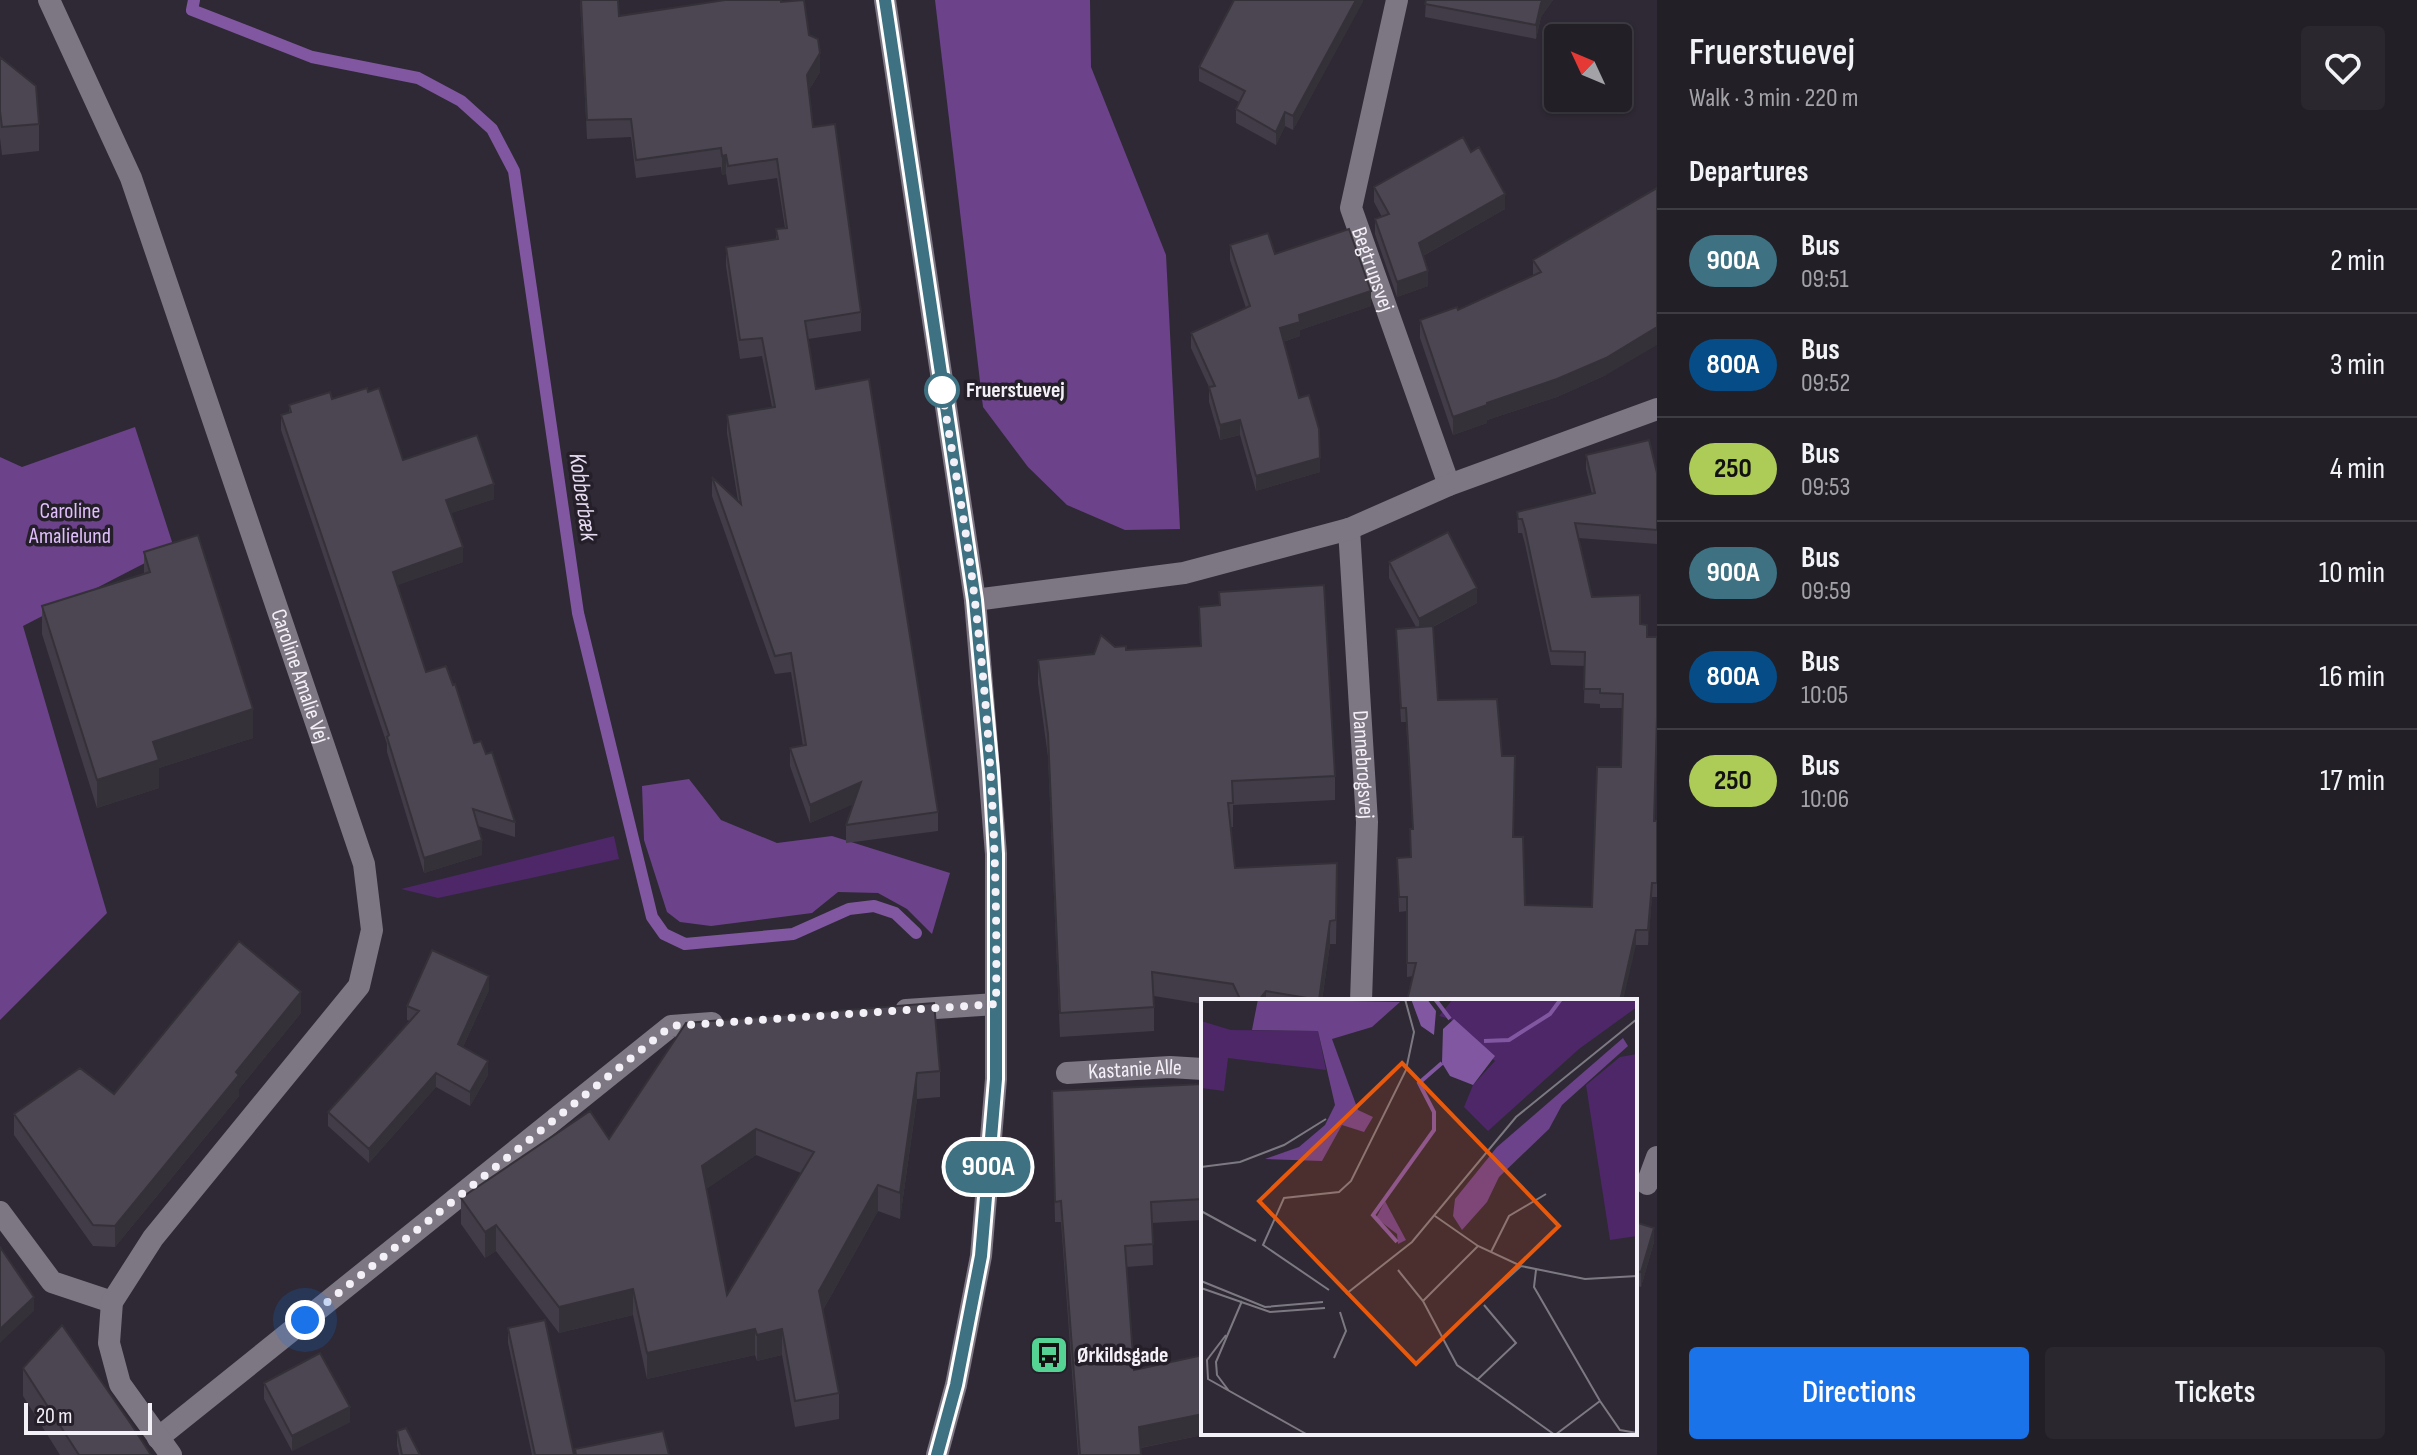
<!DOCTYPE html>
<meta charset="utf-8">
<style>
body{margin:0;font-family:"Sofia Sans Condensed",sans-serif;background:#2a272f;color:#f1f3f6;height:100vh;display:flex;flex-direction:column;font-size:30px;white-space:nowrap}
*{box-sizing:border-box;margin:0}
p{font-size:26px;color:#a2a2a7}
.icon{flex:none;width:44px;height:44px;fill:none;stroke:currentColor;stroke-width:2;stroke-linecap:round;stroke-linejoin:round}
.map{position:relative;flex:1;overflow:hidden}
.drawer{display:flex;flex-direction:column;background:#221f27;width:760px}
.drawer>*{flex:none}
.badge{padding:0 16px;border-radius:26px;font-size:28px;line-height:52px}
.needle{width:52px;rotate:314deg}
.buttons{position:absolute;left:1544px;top:24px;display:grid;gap:16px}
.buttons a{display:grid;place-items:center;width:88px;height:88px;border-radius:8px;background:#221f27;box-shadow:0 2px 6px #0004,0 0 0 2px #3f3d44;font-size:40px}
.scale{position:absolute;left:24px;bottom:20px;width:128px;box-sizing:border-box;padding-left:8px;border:4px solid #f4f0f7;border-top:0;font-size:22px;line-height:28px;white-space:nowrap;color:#f4f0f7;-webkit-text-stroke:6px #251f2a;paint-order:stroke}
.you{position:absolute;width:40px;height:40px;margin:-20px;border:6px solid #fff;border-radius:50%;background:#1a73e8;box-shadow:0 0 0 12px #1a73e833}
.map>.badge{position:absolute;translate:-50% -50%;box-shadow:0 0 0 4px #fff}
h2{padding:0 32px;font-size:30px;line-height:72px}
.round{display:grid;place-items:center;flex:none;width:84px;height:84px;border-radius:8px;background:#2a272f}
.head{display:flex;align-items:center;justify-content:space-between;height:136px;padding:0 32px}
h1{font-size:38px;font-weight:600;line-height:60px}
.cta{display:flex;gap:16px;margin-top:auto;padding:16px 32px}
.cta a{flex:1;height:92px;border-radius:8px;background:#1a73e8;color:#fff;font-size:32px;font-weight:600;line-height:92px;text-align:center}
.cta a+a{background:#2a272f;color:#f1f3f6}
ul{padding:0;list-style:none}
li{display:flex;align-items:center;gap:24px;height:104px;padding:0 32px;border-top:2px solid #3f3d44}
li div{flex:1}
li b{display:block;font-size:30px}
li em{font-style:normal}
li .badge{min-width:88px;font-weight:700;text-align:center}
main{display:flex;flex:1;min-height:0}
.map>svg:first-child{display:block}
.green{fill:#4d2768}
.forest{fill:#6c428a}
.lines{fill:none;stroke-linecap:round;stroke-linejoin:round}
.stream{stroke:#8157a1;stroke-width:12}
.service{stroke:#7d7683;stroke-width:22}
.minor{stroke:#7d7683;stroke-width:22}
.tertiary{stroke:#7d7683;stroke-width:22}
.wall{fill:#413c47;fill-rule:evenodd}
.shaded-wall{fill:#353139}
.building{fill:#4c4652;stroke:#353139;stroke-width:2;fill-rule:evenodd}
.line-casing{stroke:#fff;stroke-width:18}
.line{stroke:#3e7182;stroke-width:12}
.walk{stroke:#f4f0f7;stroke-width:8;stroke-dasharray:0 14.4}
.stop-dot{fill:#fff;stroke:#3e7182;stroke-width:4}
.labels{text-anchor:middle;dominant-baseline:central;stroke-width:7;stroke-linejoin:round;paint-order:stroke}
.street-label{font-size:22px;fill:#f4f0f7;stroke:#251f2a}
.stop-label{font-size:22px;font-weight:bold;fill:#f4f0f7;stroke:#251f2a;text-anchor:start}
.park-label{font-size:22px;fill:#e0bffc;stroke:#251f2a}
.poi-label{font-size:22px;font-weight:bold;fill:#f4f0f7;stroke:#251f2a;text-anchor:start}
.water-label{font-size:24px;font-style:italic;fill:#e6dbf0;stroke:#251f2a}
.inset-river{fill:none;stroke:#8157a1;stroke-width:4}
.inset-road{fill:none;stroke:#7d7982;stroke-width:2}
.view{fill:#e8590c;fill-opacity:0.15;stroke:#e8590c;stroke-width:4}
.inset-edge{fill:none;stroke:#f4f0f7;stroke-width:4}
</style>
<main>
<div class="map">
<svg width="1657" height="1455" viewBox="0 0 1657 1455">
<rect width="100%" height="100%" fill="#2e2934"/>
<path class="green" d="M614,836L619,859L438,898L401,889Z"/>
<path class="forest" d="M935,0H1090L1091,67L1166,255L1180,529L1125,530L1067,505L1028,467L983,407Z
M135,427L174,548L23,626L107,913L0,1020V457L22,467Z
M689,779L721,820L777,843L832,836L950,873L932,934L907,909L878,893L838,892L812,913L711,926L680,922L667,912L644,840L642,786Z"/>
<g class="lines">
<path class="stream" d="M194,0L192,10L312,57L418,78L461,101L492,129L514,171L578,613L652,917L664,934L685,944L793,934L849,909L874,906L895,913L916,933"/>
<path class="service" d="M906,1010L996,1004
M0,1212L52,1282L112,1302
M158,1438L671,1026L712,1023"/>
<g class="minor">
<path id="s1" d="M49,0L131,178L364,864L372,930L359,986L153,1238L112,1302L109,1343L120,1384L171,1455"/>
<path id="s2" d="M1397,0L1351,208L1449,485"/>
<path id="s3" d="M1349,529L1367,822L1361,1001"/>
<path d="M975,600L1184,573L1349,529L1449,485L1657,409"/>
<path id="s4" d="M1067,1073L1170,1067L1203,1069"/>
<path d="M1647,1184L1657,1157"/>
</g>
<path class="tertiary" d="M885,0L975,600L996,854V1079L981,1256L956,1385L937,1455"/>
</g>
<path class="wall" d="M580,0H618L619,16L781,2L809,35L820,72L809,90L813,127L861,312V331L808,339L816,389L938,812V831L846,843V825L853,804L810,823L790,766V748L803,746L791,672L775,674L712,496V477L738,501L727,433V415L772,407L762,356L740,359L726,266V247L776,239V229L785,228L777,178L728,185L726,174L722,175L721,167L636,178L631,137L587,139Z
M1363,0L1293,130L1285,126L1276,145L1236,123V109L1239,102L1199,81V67Z
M1426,0H1553L1541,17L1536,39L1425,17Z
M0,57L39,124V151L2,155L0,138Z
M1374,187L1505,209L1423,256L1428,286L1397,297L1375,234V219L1382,217L1374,202Z
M1230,245L1275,254L1371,306L1300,330V336L1283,342L1320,472L1256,491L1240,435L1220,440L1209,402V387L1191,348V333L1246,308L1230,260Z
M1533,260L1606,375L1557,397L1487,420V423L1453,435L1420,338V320L1458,310L1533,276Z
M368,392L403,460L494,499L451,513L463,562L397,585L426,672L474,743L515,822V837L478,826L482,855L424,873L387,752V744L281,430V415L289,412V405L332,399Z
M1586,455L1657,473V544L1578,538L1592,597L1640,624L1654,821H1657V897H1652L1648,945H1636L1407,977V911L1399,912L1397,858L1410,857V829H1413L1406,722H1401L1396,629L1416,627L1389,578V562L1477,603L1433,627L1438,700L1502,756L1525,905L1592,907L1621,767L1622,708H1600V704L1584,703L1585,666L1551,665L1525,544L1522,533H1518L1517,512L1592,494L1586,469Z
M144,552L253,738L159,768V788L97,808L42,634V606L144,574Z
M1219,592L1335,776V800L1233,805V827H1231L1235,868L1337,887L1336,944H1330L1322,1001H1203V1004L1154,996V1031L1060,1037L1048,757L1038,684V660L1094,654L1115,647L1126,650L1200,646L1199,607L1219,605Z
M489,990L463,1047L488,1075L470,1106L436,1087L369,1163L328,1126V1112L410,1021L407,1020V1006Z
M301,1013L239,1089V1096L115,1247L93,1246L14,1135V1114L114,1094Z
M686,1023L940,1071V1097L917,1099L900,1219L878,1211L823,1310L839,1393V1419L795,1427L782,1355L757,1361L755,1355L647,1379L633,1315L559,1333L496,1251L485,1258L461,1224V1198L609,1139ZM756,1155L801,1173L727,1295L706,1189Z
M1203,1084V1220L1152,1223L1153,1265L1126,1267L1134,1370L1203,1433H1212L1141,1448V1455H1078L1061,1222H1055L1052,1091Z
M1635,1222L1654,1242L1641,1287L1635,1285Z
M508,1328L574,1455H532L508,1343Z
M23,1368L151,1455H60L23,1396Z
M264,1383L350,1422L292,1451L264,1399Z
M397,1431L420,1455H399L397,1446Z"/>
<path class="shaded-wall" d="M1356,0H1363V2L1293,130V116Z
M1543,0H1553L1541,17L1536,39V25L1541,3Z
M820,53V72L807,93V75Z
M1285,112V126L1276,145V132Z
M726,155V174L722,175V156Z
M1505,194V209L1419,258V243Z
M1428,271V286L1397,297V282Z
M1371,291V306L1300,330V336L1280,343V328L1299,315Z
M1657,327V345L1606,375L1557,397L1487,420V423L1453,435V417Z
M1240,420V435L1220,440V425Z
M1320,458V472L1256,491V476Z
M494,484V499L446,515V500Z
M463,547V562L393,587V572Z
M1477,588V603L1419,634V619Z
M253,709V738L159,768V788L97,808V780L153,742Z
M861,782V801L810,823V805Z
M482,840V855L424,873V858Z
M1652,883V897L1648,945V930Z
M1330,921V944L1322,1001H1319Z
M1636,930V945L1623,1001H1620Z
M489,976V990L458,1058V1044Z
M1266,991V1001H1258Z
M301,992V1013L239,1089V1096L115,1247V1226L236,1072Z
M488,1061V1075L470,1106V1092Z
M436,1073V1087L369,1163V1149Z
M917,1073V1099L900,1219V1193Z
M756,1129V1155L702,1192V1166Z
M878,1185V1211L819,1317V1291Z
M496,1225V1251L485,1258V1232Z
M1654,1228V1242L1641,1287V1272Z
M633,1289V1315L559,1333V1307Z
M34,1297V1311L0,1343V1329Z
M755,1329V1355L647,1379V1353Z
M782,1329V1355L757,1361V1335Z
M350,1407V1422L292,1451V1436Z
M1203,1414V1433H1212L1139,1448V1427Z"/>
<path class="building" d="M581,0H618L619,16L725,0H781V2L804,0L809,35L818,39L820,53L807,75L813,127L835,124L861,312L805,321L816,389L869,379L938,812L846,825L861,782L810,805L790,748L806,745L791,653L775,656L712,477L741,504L727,415L775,407L762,338L740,340L726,247L778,239L776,229L787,228L777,159L728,166L726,155L722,156L721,148L636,160L631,119L587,120Z
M1234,0H1356L1293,116L1285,112L1276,132L1236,109L1245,91L1199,67Z
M1426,0H1543L1541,3L1536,25L1425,4Z
M0,57L36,86L39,124L2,127L0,111Z
M1463,137L1471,152L1479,147L1505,194L1419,243L1428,271L1397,282L1375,219L1389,214L1374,187Z
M1657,188V327L1606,358L1557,379L1487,403V405L1453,417L1420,320L1457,307L1458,310L1541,272L1533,260Z
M1349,229L1371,291L1299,315L1300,322L1280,328L1299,398L1309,395L1319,429L1320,458L1256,476L1240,420L1220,425L1209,387L1215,386L1191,333L1250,306L1230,245L1268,233L1275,254Z
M367,388L368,392L379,388L403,460L477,435L494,484L446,500L463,547L393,572L426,672L446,666L453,685L455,684L474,743L481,741L486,754L492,752L515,822L473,809L482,840L424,858L387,737L389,735L281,415L291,412L289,405L330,392L332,399Z
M1649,440L1657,473V530L1575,523L1592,597L1640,595V624L1647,625V637H1657V717L1654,821H1657V883H1652L1648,930H1636L1620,1001H1407L1416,963H1407V897H1399L1397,858L1411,857L1410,829H1413L1406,708H1401L1396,629L1433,626L1438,700L1497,699L1502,756H1515L1513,837H1523L1525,905L1592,907L1597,767H1621L1623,694L1600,693V689H1584L1585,652L1551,651L1525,529L1522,519H1518L1517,512L1595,493L1586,455Z
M1448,532L1477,588L1419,619L1389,562Z
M198,535L253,709L153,742L159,760L97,780L42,606L150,572L144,552Z
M1324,585L1335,776L1232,781L1233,803H1228L1235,868L1337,863L1336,920L1330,921L1319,1000L1266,991L1258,1001H1241L1233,984L1152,972L1154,1007L1060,1013L1048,734L1038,660L1094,654L1101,635L1115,647L1126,646V650L1201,646L1199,607L1220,605L1219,592Z
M239,941L301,992L236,1072L239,1075L115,1226L93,1225L14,1114L80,1068L114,1094Z
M432,950L489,976L458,1044L488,1061L470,1092L436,1073L369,1149L328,1112L419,1011L407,1006Z
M934,1003L940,1071L917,1073L900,1193L878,1185L819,1291L839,1393L795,1401L782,1329L757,1335L755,1329L647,1353L633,1289L559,1307L496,1225L485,1232L461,1198L590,1111L609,1139L686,1023ZM756,1129L814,1152L727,1295L702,1166Z
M1203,1084V1199L1151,1202L1153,1244L1125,1246L1134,1370L1203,1355V1414L1139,1427L1141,1455H1080L1061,1201L1055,1202L1052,1091Z
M1635,1222L1654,1228L1641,1272L1635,1271Z
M0,1247L34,1297L0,1329Z
M545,1320L574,1455H535L508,1328Z
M62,1325L131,1424L151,1455H79L23,1368Z
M320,1353L350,1407L292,1436L264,1383Z
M406,1428L420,1455H402L397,1431Z
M663,1431L669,1455H576L575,1449Z"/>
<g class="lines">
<g class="line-casing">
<path id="line" d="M885,0L975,600L991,772L996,854V1079L981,1256L956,1385L937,1455"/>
</g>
<use href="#line" class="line"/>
<path class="walk" d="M305,1320L671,1026L996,1004C998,869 991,735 975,602C967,531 953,460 942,390"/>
</g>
<defs>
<g id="bus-square" transform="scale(2)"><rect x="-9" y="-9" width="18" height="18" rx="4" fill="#54d395" stroke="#251f2a"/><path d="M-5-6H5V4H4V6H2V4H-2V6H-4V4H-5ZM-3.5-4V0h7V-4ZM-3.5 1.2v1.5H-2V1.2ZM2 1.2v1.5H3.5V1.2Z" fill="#111"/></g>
</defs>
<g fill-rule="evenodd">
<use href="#bus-square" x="1049" y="1355"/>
</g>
<circle class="stop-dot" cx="942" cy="390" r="16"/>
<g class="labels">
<g class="street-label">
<text stroke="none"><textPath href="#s2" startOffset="278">Begtrupsvej</textPath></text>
<text stroke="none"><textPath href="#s1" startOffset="722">Caroline Amalie Vej</textPath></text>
<text stroke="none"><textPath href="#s3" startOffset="236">Dannebrogsvej</textPath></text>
<text stroke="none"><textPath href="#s4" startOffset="68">Kastanie Alle</textPath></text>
</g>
<g class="stop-label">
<text x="966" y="390">Fruerstuevej</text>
</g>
<g class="park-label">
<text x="70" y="511">Caroline<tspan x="70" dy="25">Amalielund</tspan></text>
</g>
<g class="poi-label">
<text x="1077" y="1355">Ørkildsgade</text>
</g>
<g class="water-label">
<text transform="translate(583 497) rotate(82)">Kobberbæk</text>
</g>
</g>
<g transform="translate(1201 999)">
<rect width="436" height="436" fill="#2e2934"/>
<path d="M252,0H436V8L378,50L287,132L263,108L272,86L294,62L249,20L238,17ZM0,22L30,31L117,32L125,71L27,59L23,92L0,89ZM436,55V237L409,241L385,86L419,58Z" fill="#4d2768"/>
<path d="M57,0L199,3L171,28L131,40L157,111L172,118L163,133L141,126L121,162L64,160L98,148L124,126L134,106L117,32L51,31ZM422,39L427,47L361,106L348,130L298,178L286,203L261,231L252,217L254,200L296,148ZM184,202L205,241L197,245L196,235L175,219Z" fill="#6c428a"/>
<path d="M210,0H226L235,12L233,36L220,27ZM253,20L294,57L272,86L249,77L241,64L242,30Z" fill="#8157a1"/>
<path class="inset-river" d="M234,0L249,20M283,42L308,41L349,15L360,0M196,243L172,216L233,131V113L218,84L241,64"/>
<path class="inset-road" d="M0,168L39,163L83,146L125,120M0,212L55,242M234,217L277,247L320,267L384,280L436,277M290,253L308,217L345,195M197,271L222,302L256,366L354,436M335,271L333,288L399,402L419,431L436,434M0,282L64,308L122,303M0,289L69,313L124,309M128,291L62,246L83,199L138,193L150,182L205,71L213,33L204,0M145,295L211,243L315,118L436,20M222,302L277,247M25,336L6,361L7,380L107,436M241,339L320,267M133,359L145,332L139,313M276,381L315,344L283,306M28,392L16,376L15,363L41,302M354,436L399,402"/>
<path class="view" d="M201,64L358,227L215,365L58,202Z"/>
<rect width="436" height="436" class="inset-edge"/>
</g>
</svg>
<div class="buttons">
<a><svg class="needle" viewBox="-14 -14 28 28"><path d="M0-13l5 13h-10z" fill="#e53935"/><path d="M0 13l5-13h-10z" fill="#a2a2a7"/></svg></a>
</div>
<div class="scale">20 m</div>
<div class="you" style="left:305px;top:1320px"></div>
<b class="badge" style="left:988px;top:1167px;background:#3e7182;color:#fff">900A</b>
</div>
<section class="drawer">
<div class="head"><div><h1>Fruerstuevej</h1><p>Walk · 3 min · 220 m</p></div><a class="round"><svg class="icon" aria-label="heart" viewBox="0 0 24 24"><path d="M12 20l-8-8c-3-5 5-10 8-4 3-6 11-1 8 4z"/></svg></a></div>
<h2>Departures</h2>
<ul>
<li><span class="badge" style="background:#3e7182;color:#fff">900A</span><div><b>Bus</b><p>09:51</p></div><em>2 min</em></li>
<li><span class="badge" style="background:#064d87;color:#fff">800A</span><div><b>Bus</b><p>09:52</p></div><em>3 min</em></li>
<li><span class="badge" style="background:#adcb57;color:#111">250</span><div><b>Bus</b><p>09:53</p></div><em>4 min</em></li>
<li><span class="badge" style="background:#3e7182;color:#fff">900A</span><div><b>Bus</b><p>09:59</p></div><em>10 min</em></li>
<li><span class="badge" style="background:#064d87;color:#fff">800A</span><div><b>Bus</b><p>10:05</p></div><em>16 min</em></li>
<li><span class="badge" style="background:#adcb57;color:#111">250</span><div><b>Bus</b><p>10:06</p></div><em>17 min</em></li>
</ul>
<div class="cta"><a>Directions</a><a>Tickets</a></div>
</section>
</main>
